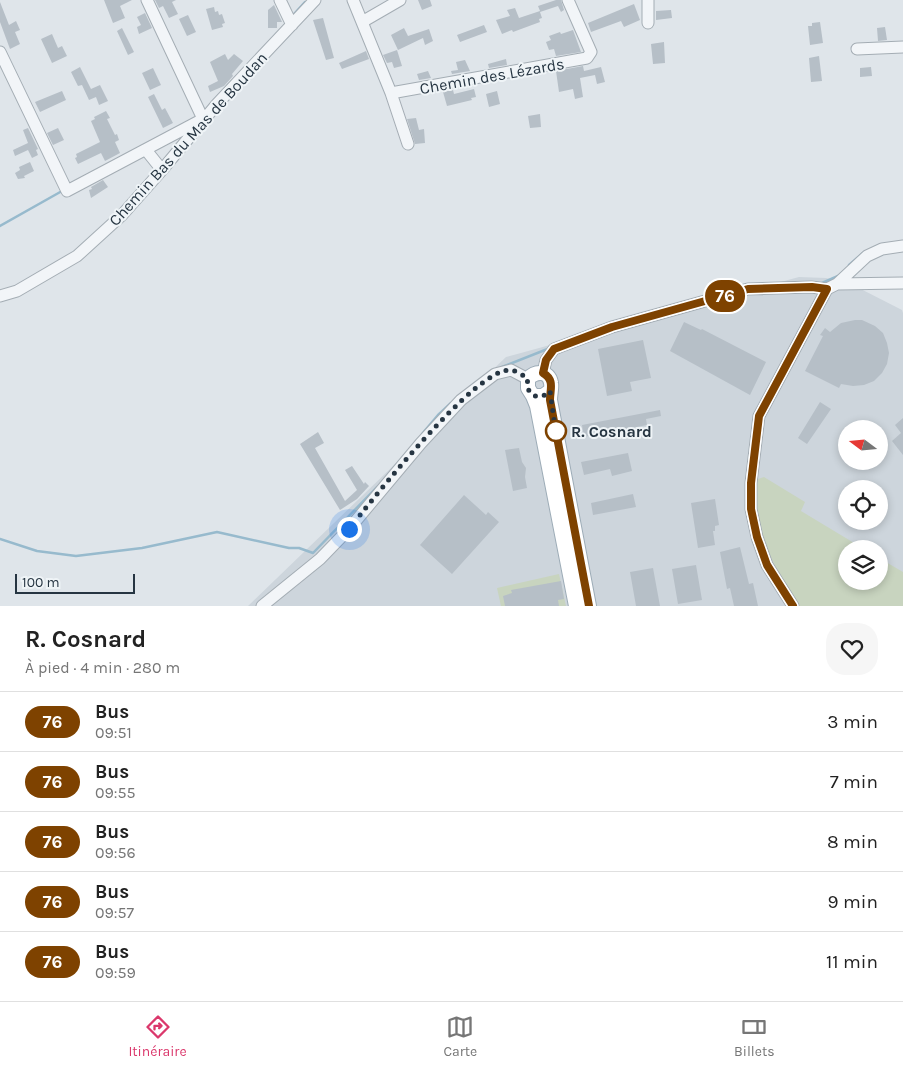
<!DOCTYPE html>
<html lang="fr">
<meta charset="utf-8">
<style>
body{margin:0;font-family:Karla,sans-serif;background:#f6f6f6;color:#222;height:100vh;display:flex;flex-direction:column;font-size:19px;white-space:nowrap}
*{box-sizing:border-box;margin:0}
p{font-size:16px;color:#767676}
.icon{flex:none;width:28px;height:28px;fill:none;stroke:currentColor;stroke-width:2;stroke-linecap:round;stroke-linejoin:round}
.map{position:relative;height:606px;overflow:hidden}
.panel{display:flex;flex-direction:column;background:#fff;flex:1}
.panel>*{flex:none}
.badge{padding:0 10px;border-radius:16px;font-size:18px;line-height:32px}
.needle{width:32px;rotate:286deg}
.fabs{position:absolute;left:838px;top:420px;display:grid;gap:10px}
.fabs a{display:grid;place-items:center;width:50px;height:50px;border-radius:50%;background:#fff;box-shadow:0 2px 8px #0003;font-size:25px}
.scale{position:absolute;left:15px;bottom:12px;width:120px;box-sizing:border-box;padding-left:5px;border:2px solid #263542;border-top:0;font-size:14px;line-height:18px;white-space:nowrap;color:#263542;-webkit-text-stroke:4px #eff4f7;paint-order:stroke}
.you{position:absolute;width:25px;height:25px;margin:-12px;border:4px solid #fff;border-radius:50%;background:#1a73e8;box-shadow:0 0 0 8px #1a73e833}
.map>.badge{position:absolute;translate:-50% -50%;box-shadow:0 0 0 2px #fff}
.round{display:grid;place-items:center;flex:none;width:52px;height:52px;border-radius:20px;background:#f6f6f6}
.overview{display:flex;align-items:center;justify-content:space-between;height:85px;padding:0 25px}
h1{font-size:24px;font-weight:700;line-height:38px}
ul{padding:0;list-style:none}
li{display:flex;align-items:center;gap:15px;height:60px;padding:0 25px;border-top:1px solid #e0e0e0}
li div{flex:1}
li b{display:block;font-size:19px}
li em{font-style:normal}
li .badge{min-width:55px;font-weight:700;text-align:center}
.dock{display:flex;justify-content:space-around;align-items:center;height:70px;border-top:1px solid #e0e0e0;background:#fff;font-size:14px;color:#767676}
.dock a{display:grid;justify-items:center;gap:2px}
.dock .active{color:#db386c}
.map>svg:first-child{display:block}
.built{fill:#cdd5dc;fill-rule:evenodd}
.green{fill:#c8d4bf}
.lines{fill:none;stroke-linecap:round;stroke-linejoin:round}
.stream{stroke:#97bacd;stroke-width:2.5}
.building{fill:#b6bfc7}
.minor-casing{stroke:#a4adb4;stroke-width:13}
.major-casing{stroke:#9dacb7;stroke-width:16}
.minor{stroke:#f2f5f8;stroke-width:11}
.major{stroke:#fff;stroke-width:14}
.line-casing{stroke:#fff;stroke-width:11}
.line{stroke:#7e4200;stroke-width:8}
.walk{stroke:#263542;stroke-width:5;stroke-dasharray:0 9}
.stop-dot{fill:#fff;stroke:#7e4200;stroke-width:2.5}
.labels{text-anchor:middle;dominant-baseline:central;stroke-width:4;stroke-linejoin:round;paint-order:stroke}
.street-label{font-size:16px;fill:#263542;stroke:#eff4f7}
.stop-label{font-size:16px;font-weight:bold;fill:#263542;stroke:#eff4f7;text-anchor:start}
</style>
<div class="map">
<svg width="903" height="606" viewBox="0 0 903 606">
<rect width="100%" height="100%" fill="#dfe5ea"/>
<path class="built" d="M799,277L826,278L849,283L902,310L903,313V606H248L506,357ZM846,429H879V461H846ZM846,489H879V521H846ZM846,549H879V581H846Z"/>
<path class="green" d="M764,477L805,502L801,511L864,549H846V581H879V558L903,572V606H799C778,572 744,521 758,479Z
M559,574L566,606H501L497,588Z"/>
<g class="lines">
<path class="stream" d="M294,14L305,2
M0,226L62,191
M849,265L863,253
M822,283L838,276
M502,367L550,348
M422,434L438,415L451,403
M0,539L37,551L76,556L142,548L217,532L289,548H299L313,553L377,487"/>
</g>
<path class="building" d="M104,0H132L120,6L125,18L113,23Z
M155,0H176L172,2L178,14L169,18L163,6L159,8Z
M418,0H430L432,6L422,10Z
M556,0H561L564,10L561,12L558,6L540,12L542,18L539,19L540,22L513,32L512,30L502,34L496,20L510,16L507,10L515,8L519,18L540,11L538,6Z
M0,2L9,25L16,21L20,30L15,32L20,44L10,49L0,22Z
M634,4L640,20L624,27L621,21L591,32L588,23Z
M274,5L282,22H277V28H268V10Z
M214,7L215,12L218,11L219,15L222,14L225,23L222,24L223,27L212,30L206,9Z
M671,10L672,18L656,20V11Z
M145,13L152,28L139,34L137,27L141,25L137,17Z
M188,15L196,32L187,36L179,19Z
M323,18L334,58L326,60L313,20Z
M820,22L823,43L810,45L808,26H812V23Z
M484,25L487,32L460,42L457,35Z
M885,27L887,40L878,41L877,28Z
M122,28L134,52L128,55L117,31Z
M404,28L408,36L429,29L433,41L425,45L423,38L398,50L391,35Z
M573,30L581,52L556,56L554,49L549,50L546,42L551,40L549,36L560,32L561,34Z
M52,34L58,48L62,46L67,56L52,63L41,39Z
M664,42L665,63L653,64L651,44Z
M397,50L402,66L394,68L392,62L387,63L383,55Z
M366,51L369,59L342,69L339,63Z
M225,54L228,60L234,54L243,61L232,74L233,76L224,86L210,92L208,86L218,81L210,62Z
M819,56L822,81L811,82L809,58Z
M506,59L507,65L489,68L488,64Z
M465,60L470,71L452,74L451,71L458,70L456,62Z
M583,66L584,71L601,67L605,82L597,84L595,75L580,78L583,97L575,99L573,89L559,92L556,71Z
M80,67L91,89L100,85L108,101L99,105L96,97L89,100L82,85L78,86L71,72Z
M871,67L872,76L860,77V68Z
M153,68L161,85L150,90L142,73Z
M428,71L431,78L419,80L417,74Z
M453,90L454,94L474,89L476,97L471,98L472,100L447,106L443,92Z
M62,91L66,100L40,112L35,102Z
M497,91L500,104L489,107L486,94Z
M154,94L162,110L165,108L173,123L163,128L148,97Z
M106,111L110,118L107,119L115,135L117,134L119,140L115,142L120,153L105,161L101,153L78,164L75,158L77,157L76,154L100,142L91,121L95,119L94,117Z
M540,114L541,127L530,128L528,116Z
M416,118L419,130L424,129L425,143L415,144L407,119Z
M28,128L38,149L36,150L38,155L32,158L28,150L15,156L13,150L28,143L23,130Z
M58,128L64,140L53,145L47,133Z
M30,162L34,171L24,176L25,178L18,179L15,173L20,170L19,167Z
M103,180L108,187L91,198L89,190L92,189L91,187Z
M855,320H862L875,326L883,333L887,343L889,353L887,364L882,373L874,381L864,385L853,386L841,384L839,388L805,371L823,336L820,335L825,328L830,332L841,323Z
M684,322L701,330L702,329L766,362L750,395L670,351Z
M643,340L651,378L630,382L632,391L607,396L598,349Z
M820,402L831,409L807,444L798,438Z
M660,410L661,416L646,419L647,425L584,437L582,425Z
M903,418V455L892,441L901,433L895,425Z
M318,432L324,443L315,448L345,501L357,490L345,470L352,466L364,484L365,482L369,486L357,499L340,510L300,444Z
M519,448L522,462L526,468L525,477L527,488L513,491L505,450Z
M628,453L632,471L612,476L610,469L584,475L581,462Z
M633,494L636,507L593,515L591,503Z
M464,495L486,515L488,512L499,522L452,574L420,545Z
M715,499L719,525L715,526V531H713L715,545L698,548L691,503Z
M740,547L749,584L753,583L758,606H734L730,588L727,589L720,552Z
M696,565L702,600L678,604L672,569Z
M653,568L660,606H636L630,572Z
M561,581L564,599L558,600L559,606H505L503,596L512,593L511,590Z"/>
<g class="lines">
<g class="minor-casing">
<path id="minor" d="M280,0L292,25
M353,0L391,93L408,144
M362,22L400,0
M648,23V0
M857,49L903,47
M0,52L67,191L203,119L147,0
M391,93L587,58L591,52L568,0
M146,150L162,170
M837,284L903,283
M0,296L17,291L77,256L122,215L162,170L217,104L315,0
M543,373L546,360L554,349L612,327L748,289L811,287L827,289
M262,606L320,559L349,529L421,443L461,400L495,374L511,370L528,379
M793,606L767,565L757,537L751,509V483L759,416L827,289L837,284L867,256L882,249L903,246"/>
</g>
<g class="major-casing">
<path id="major" d="M550,391L543,396H533L528,388V379C535,371 549,370 551,383C552,388 550,394 550,400L589,606
M533,396L537,406L576,606"/>
</g>
<use href="#minor" class="minor"/>
<use href="#major" class="major"/>
</g>
<g class="lines">
<g class="line-casing">
<path id="line" d="M589,606L550,400C550,389 555,380 543,373L546,360L554,349L612,327L748,289L812,287L827,289L759,416L751,483V509L757,537L767,565L793,606"/>
</g>
<use href="#line" class="line"/>
<path class="walk" d="M349,529C373,499 476,367 511,370C517,371 524,376 528,379C524,394 539,403 550,391L556,434V431"/>
</g>
<circle class="stop-dot" cx="556" cy="431" r="10"/>
<g class="labels">
<g class="street-label">
<text transform="translate(492 76) rotate(-10)">Chemin des Lézards</text>
<text transform="translate(188 139) rotate(-48)">Chemin Bas du Mas de Boudan</text>
</g>
<g class="stop-label">
<text x="571" y="431">R. Cosnard</text>
</g>
</g>
</svg>
<div class="fabs">
<a><svg class="needle" viewBox="-14 -14 28 28"><path d="M0-13l5 13h-10z" fill="#e53935"/><path d="M0 13l5-13h-10z" fill="#767676"/></svg></a>
<a><svg class="icon" aria-label="locate" viewBox="0 0 24 24"><circle cx="12" cy="12" r="6"/><path d="M12 2v4M12 18v4M2 12h4M18 12h4"/></svg></a>
<a><svg class="icon" aria-label="layers" viewBox="0 0 24 24"><path d="M12 4l9 5-9 5-9-5zM3 14l9 5 9-5"/></svg></a>
</div>
<div class="scale">100 m</div>
<div class="you" style="left:349px;top:529px"></div>
<b class="badge" style="left:725px;top:296px;background:#7e4200;color:#fff">76</b>
</div>
<section class="panel">
<div class="overview"><div><h1>R. Cosnard</h1><p>À pied · 4 min · 280 m</p></div><a class="round"><svg class="icon" aria-label="heart" viewBox="0 0 24 24"><path d="M12 20l-8-8c-3-5 5-10 8-4 3-6 11-1 8 4z"/></svg></a></div>
<ul>
<li><span class="badge" style="background:#7e4200;color:#fff">76</span><div><b>Bus</b><p>09:51</p></div><em>3 min</em></li>
<li><span class="badge" style="background:#7e4200;color:#fff">76</span><div><b>Bus</b><p>09:55</p></div><em>7 min</em></li>
<li><span class="badge" style="background:#7e4200;color:#fff">76</span><div><b>Bus</b><p>09:56</p></div><em>8 min</em></li>
<li><span class="badge" style="background:#7e4200;color:#fff">76</span><div><b>Bus</b><p>09:57</p></div><em>9 min</em></li>
<li><span class="badge" style="background:#7e4200;color:#fff">76</span><div><b>Bus</b><p>09:59</p></div><em>11 min</em></li>
</ul>
</section>
<nav class="dock">
<a class="active"><svg class="icon" aria-label="directions" viewBox="0 0 24 24"><path d="M12 3l9 9-9 9-9-9zM9 14v-3h6M13 9l2 2-2 2"/></svg>Itinéraire</a>
<a><svg class="icon" aria-label="map" viewBox="0 0 24 24"><path d="M3 6l6-2 6 2 6-2v14l-6 2-6-2-6 2zM9 4v14M15 6v14"/></svg>Carte</a>
<a><svg class="icon" aria-label="tickets" viewBox="0 0 24 24"><path d="M3 7h18v10H3zM15 7v10"/></svg>Billets</a>
</nav>
